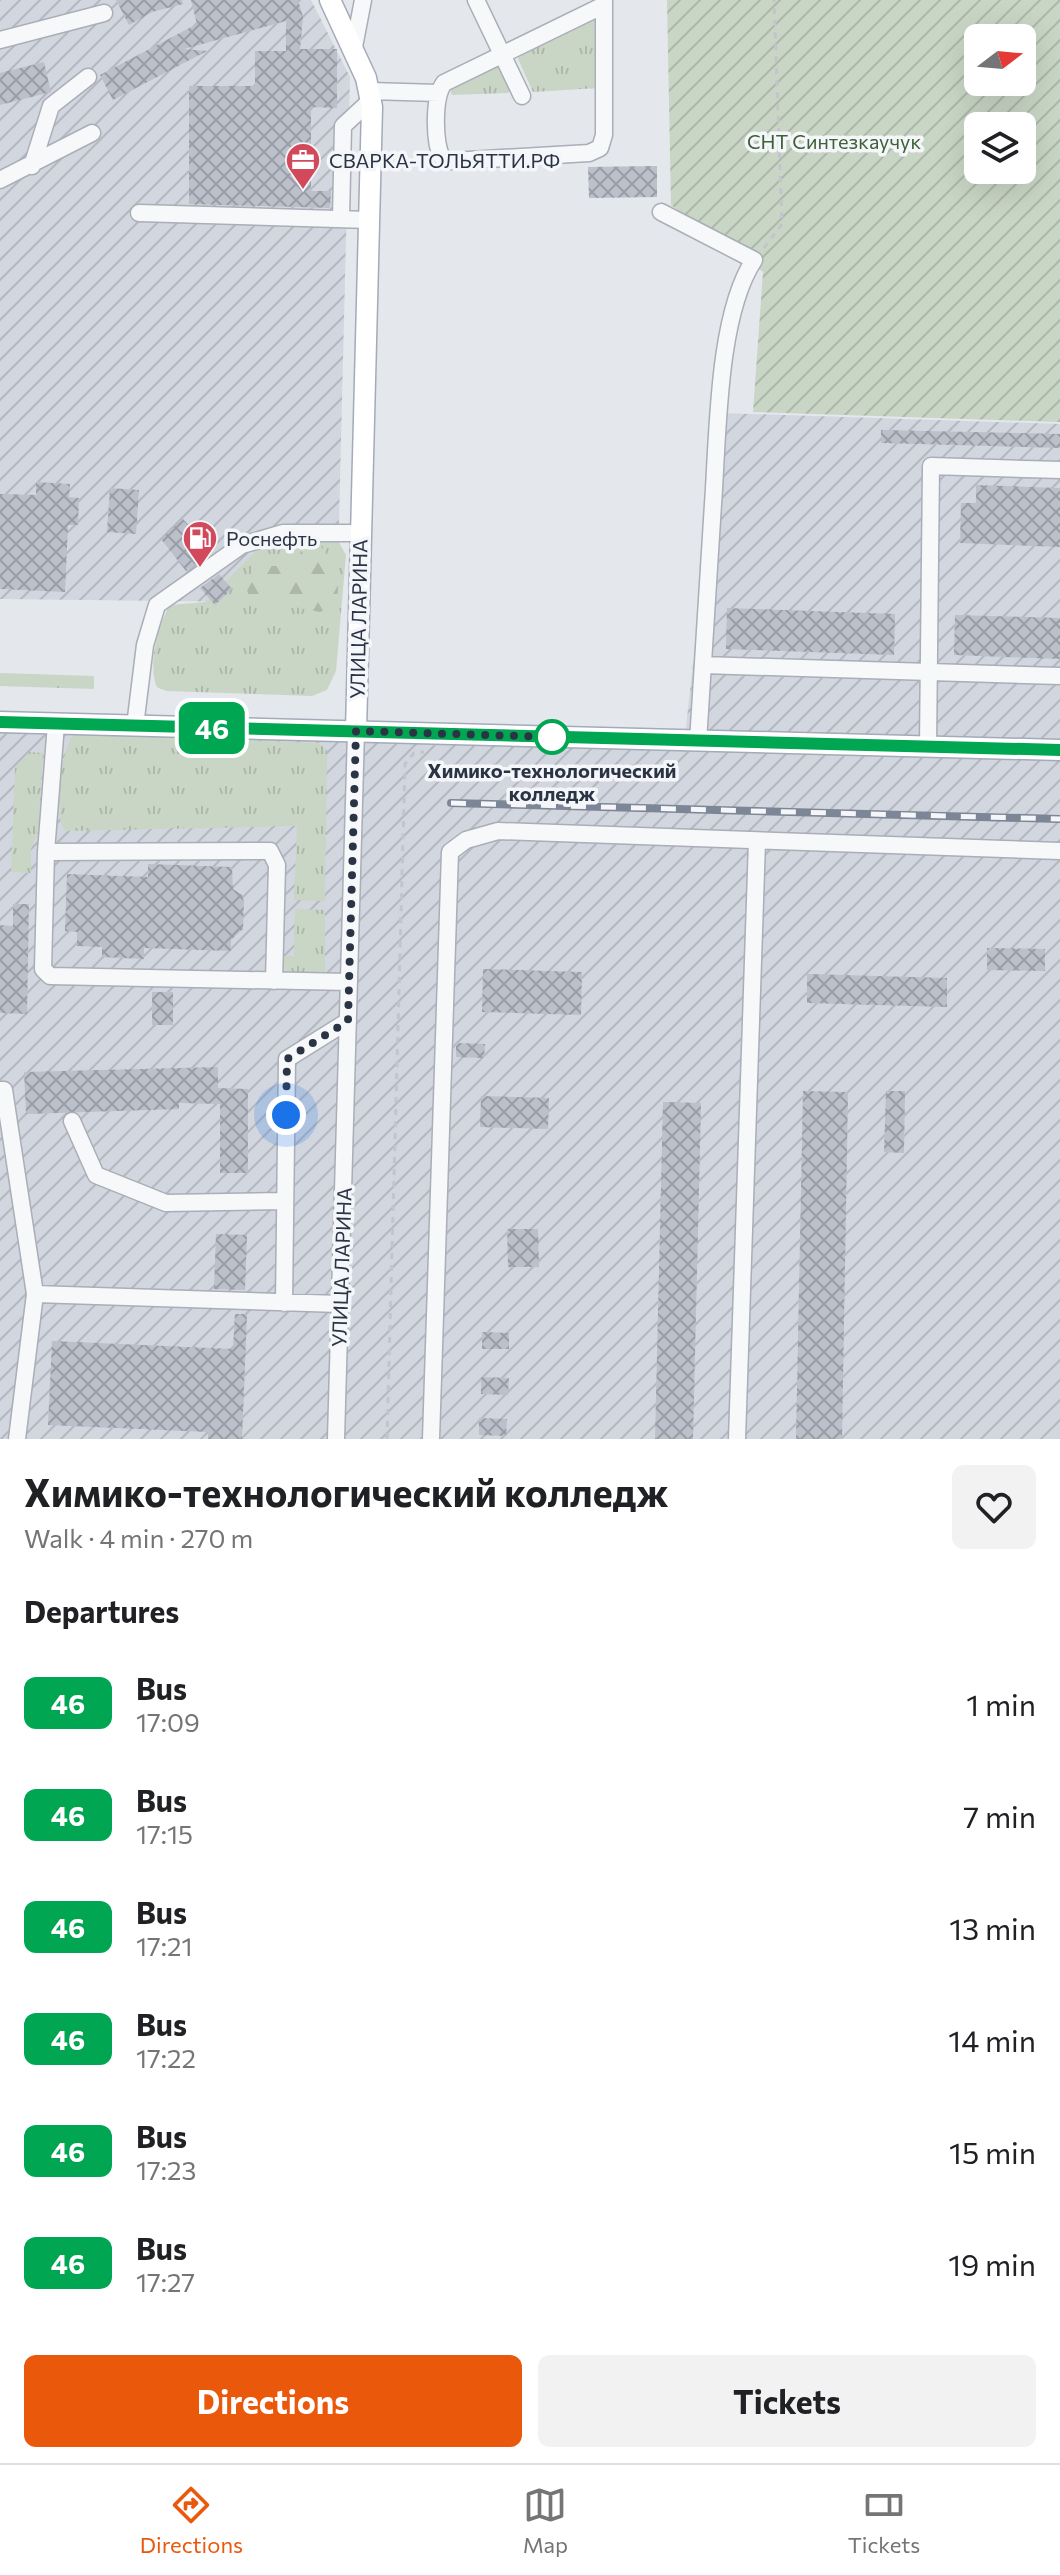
<!DOCTYPE html>
<meta charset="utf-8">
<style>
body{margin:0;font-family:Commissioner,sans-serif;background:#f2f2f2;color:#202124;height:100vh;display:flex;flex-direction:column;font-size:30px;white-space:nowrap}
*{box-sizing:border-box;margin:0}
p{font-size:26px;color:#757577}
.icon{flex:none;width:44px;height:44px;fill:none;stroke:currentColor;stroke-width:2;stroke-linecap:round;stroke-linejoin:round}
.map{position:relative;height:1439px;overflow:hidden}
.side{display:flex;flex-direction:column;background:#fff;flex:1}
.side>*{flex:none}
.badge{padding:0 16px;border-radius:12px;font-size:28px;line-height:52px}
.needle{width:52px;rotate:74deg}
.controls{position:absolute;left:964px;top:24px;display:grid;gap:16px}
.controls a{display:grid;place-items:center;width:72px;height:72px;border-radius:12px;background:#fff;box-shadow:0 8px 32px #0002;font-size:40px}
.you{position:absolute;width:40px;height:40px;margin:-20px;border:6px solid #fff;border-radius:50%;background:#1a73e8;box-shadow:0 0 0 12px #1a73e833}
.map>.badge{position:absolute;translate:-50% -50%;box-shadow:0 0 0 4px #fff}
h2{padding:0 24px;font-size:30px;line-height:72px}
.round{display:grid;place-items:center;flex:none;width:84px;height:84px;border-radius:12px;background:#f2f2f2}
.headline{display:flex;align-items:center;justify-content:space-between;height:136px;padding:0 24px}
h1{font-size:38px;font-weight:700;line-height:60px}
.action{display:flex;gap:16px;margin-top:auto;padding:16px 24px}
.action a{flex:1;height:92px;border-radius:12px;background:#ea580c;color:#fff;font-size:32px;font-weight:700;line-height:92px;text-align:center}
.action a+a{background:#f2f2f2;color:#202124}
ul{padding:0;list-style:none}
li{display:flex;align-items:center;gap:24px;height:112px;padding:0 24px}
li div{flex:1}
li b{display:block;font-size:30px}
li em{font-style:normal}
li .badge{min-width:88px;font-weight:700;text-align:center}
.tab-bar{display:flex;justify-content:space-around;align-items:center;height:112px;border-top:2px solid #e0e0e0;background:#fff;font-size:22px;color:#757577}
.tab-bar a{display:grid;justify-items:center;gap:4px}
.tab-bar .on{color:#ea580c}
.map>svg:first-child{display:block}
.industrial{fill:url(#industrial-furrows)}
.grass{fill:url(#grass-tufts)}
.forest{fill:url(#forest-firs)}
.garden{fill:url(#garden-furrows);fill-rule:evenodd}
.building{fill:url(#building-cross-hatch)}
.lines{fill:none;stroke-linecap:round;stroke-linejoin:round}
.minor-casing{stroke:#a9aeb7;stroke-width:19}
.major-casing{stroke:#a3abb8;stroke-width:23}
.path{stroke:#c2c5cb;stroke-width:3;stroke-dasharray:6 6;stroke-linecap:butt}
.minor{stroke:#f7f8fa;stroke-width:16}
.major{stroke:#fff;stroke-width:20}
.rail-casing{stroke:#7d8696;stroke-width:8}
.rail{stroke:#f4f6f9;stroke-width:5;stroke-dasharray:15;stroke-linecap:butt}
.line-casing{stroke:#fff;stroke-width:18}
.line{stroke:#00a651;stroke-width:12}
.walk{stroke:#2b3445;stroke-width:8;stroke-dasharray:0 14.4}
.stop-dot{fill:#fff;stroke:#00a651;stroke-width:4}
.labels{text-anchor:middle;dominant-baseline:central;stroke-width:7;stroke-linejoin:round;paint-order:stroke}
.park-label{font-size:20px;fill:#3f6138;stroke:#f4f6f9}
.poi-label{font-size:20px;fill:#2b3445;stroke:#f4f6f9;text-anchor:start}
.street-label{font-size:20px;fill:#2b3445;stroke:#f4f6f9}
.stop-label{font-size:20px;font-weight:bold;fill:#2b3445;stroke:#f4f6f9}
</style>
<div class="map">
<svg width="1060" height="1439" viewBox="0 0 1060 1439">
<defs>
<pattern id="industrial-furrows" width="10" height="10" patternUnits="userSpaceOnUse" patternTransform="scale(2)"><rect width="10" height="10" fill="#d2d6de"/><path d="M-1 1l2-2M0 10L10 0M9 11l2-2" fill="none" stroke="#b4b8c0"/></pattern>
<pattern id="grass-tufts" width="24" height="20" patternUnits="userSpaceOnUse" patternTransform="scale(2)"><rect width="24" height="20" fill="#c9d6c5"/><path d="M3 7l-1-3M5 7V3M7 7l1-3M15 17l-1-3M17 17v-4M19 17l1-3" fill="none" stroke="#adb8ab"/></pattern>
<pattern id="forest-firs" width="22" height="20" patternUnits="userSpaceOnUse" patternTransform="scale(2)"><rect width="22" height="20" fill="#c9d6c5"/><path d="M5 1l3.5 6h-7zM16 11l3.5 6h-7z" fill="#adb8ab"/></pattern>
<pattern id="garden-furrows" width="10" height="10" patternUnits="userSpaceOnUse" patternTransform="scale(2)"><rect width="10" height="10" fill="#c9d6c5"/><path d="M-1 1l2-2M0 10L10 0M9 11l2-2" fill="none" stroke="#adb8ab"/></pattern>
<pattern id="building-cross-hatch" width="8" height="8" patternUnits="userSpaceOnUse" patternTransform="scale(2)"><rect width="8" height="8" fill="#bbc0ca"/><path d="M0 0l8 8M0 8l8-8" fill="none" stroke="#989da6"/></pattern>
</defs>
<rect width="100%" height="100%" fill="#e4e7ec"/>
<path class="industrial" d="M0,0H311L350,77L337,603L0,599Z
M721,413L1060,424V746L685,736Z
M0,722L1060,751V1439H0Z"/>
<path class="grass" d="M589,17L598,18V88L533,92L518,59L520,53Z
M498,63L511,89L508,93L452,95L449,86Z
M336,537L346,555L336,671L327,690L312,696L166,691L157,687C147,666 159,623 170,605L205,602L267,540Z
M0,673L94,676V689L0,686Z
M75,734L318,743L327,750L325,901L294,900L297,826L65,831C53,819 61,744 75,734Z
M29,752L43,753L38,833L31,849V873L11,872L15,767Z
M295,909L325,910V974L287,972L280,956H294Z"/>
<path class="forest" d="M308,544L321,546C334,566 345,583 333,606L320,612L249,598L246,585L256,566H296L302,548Z"/>
<path class="garden" d="M667,0H1060V422L753,412L763,272L671,205ZM978,38H1022V82H978ZM978,126H1022V170H978Z"/>
<path class="building" d="M116,0H182L183,4L152,12L129,25Z
M191,0H298L303,17L300,49H337V108L311,107V191H331L330,208L189,204V86H255V51H286V21L184,49L207,51L113,100L100,75L197,24Z
M44,62L51,92L0,105V73Z
M657,166V197L589,198L588,167Z
M881,430L1060,434V448L881,443Z
M36,482L70,484L69,497L79,498L78,525H68L65,592L0,589V494L36,495Z
M976,485L1060,488V547L960,543L961,503H976Z
M110,488L139,490L136,534L107,532Z
M183,519L195,532L188,538L205,558L186,571L161,539Z
M219,574L232,589L215,605L200,588Z
M727,608L895,614L894,655L726,649Z
M955,615L1060,618V659L954,655Z
M148,864L232,867L233,889L242,895L244,902L243,929L231,940V951L144,948V959L102,957V947L77,946V932L65,931L67,874L148,877Z
M13,904H29L27,1014L0,1013V925L13,926Z
M987,948L1045,949V971L987,970Z
M483,969L582,972L581,1015L482,1012Z
M807,974L947,978V1007L807,1003Z
M152,992H173V1025H152Z
M456,1043L485,1044L484,1058L456,1057Z
M218,1067V1088L248,1089V1173H220V1104L179,1103V1109L26,1114L24,1072Z
M803,1091L848,1092L842,1439H796Z
M886,1091H905L904,1153L884,1152Z
M481,1096L549,1098L548,1129L480,1127Z
M663,1102L701,1103L693,1439H655Z
M507,1229H538L539,1267H508Z
M216,1234L247,1235L245,1290L214,1289Z
M235,1314H247L242,1439H208V1432L48,1425L52,1341L233,1349Z
M482,1332L509,1333V1349H482Z
M481,1377L509,1378L508,1395L481,1394Z
M479,1418L507,1419L506,1436L479,1435Z"/>
<g class="lines">
<g class="minor-casing">
<path id="minor" d="M476,0L522,96
M604,5L444,83C433,98 434,142 442,158L452,161L589,153L600,148L604,135V0
M0,40L104,13
M354,47L363,0
M370,91L438,93
M32,166L51,106L88,77
M0,180L92,133
M661,212L754,260C717,316 718,436 713,504C708,583 703,662 698,742
M139,213L369,220
M341,219L343,126L371,100
M703,665L1060,676
M56,724L46,852L270,851L277,865L274,981
M135,726L145,645L157,605L242,545L283,533H360
M928,746L931,466L1060,470
M46,852L43,969L50,976L349,982
M0,1090H4L35,1294
M72,1121L96,1175L166,1203L285,1201
M284,1303L287,1059L348,1021
M17,1439L35,1294L340,1304
M336,1439L356,731
M431,1439L450,852L466,840L498,831L1060,851
M737,1439L757,841"/>
</g>
<g class="major-casing">
<path id="major" d="M330,0L366,78L372,107L356,731
M0,722L1060,750"/>
</g>
<path class="path" d="M764,248L782,224L774,0
M387,1439L405,764L414,753L424,752"/>
<use href="#minor" class="minor"/>
<use href="#major" class="major"/>
<g class="rail-casing">
<path id="rail" d="M451,803L1060,819"/>
</g>
<use href="#rail" class="rail"/>
</g>
<g class="lines">
<g class="line-casing">
<path id="line" d="M0,722L1060,750"/>
</g>
<use href="#line" class="line"/>
<path class="walk" d="M286,1115L287,1059L348,1021L356,731L552,737"/>
</g>
<defs>
<g id="office-pin" transform="scale(1.8)"><path d="M0 17L-7.5 6A9.5 9.5 0 1 1 7.5 6Z" fill="#d1495b" stroke="#f4f6f9"/><path d="M-6-3h4V-5.5h4V-3h4V5H-6ZM-1-4.5V-3h2v-1.5ZM-6 0V1H6V0Z" fill="#fff"/></g>
<g id="fuel-pin" transform="scale(1.8)"><path d="M0 17L-7.5 6A9.5 9.5 0 1 1 7.5 6Z" fill="#d1495b" stroke="#f4f6f9"/><path d="M-5.5-6h7V0h2V4h1.3V-2.5L3-4.5l.8-.8L6-3V5H2.5V1h-1V6h-7ZM-4.2-4.7v3.2H.2V-4.7Z" fill="#fff"/></g>
</defs>
<g fill-rule="evenodd">
<use href="#office-pin" x="303" y="160"/>
<use href="#fuel-pin" x="200" y="538"/>
</g>
<circle class="stop-dot" cx="552" cy="737" r="16"/>
<g class="labels">
<g class="park-label">
<text x="834" y="141">СНТ Синтезкаучук</text>
</g>
<g class="poi-label">
<text x="329" y="160">СВАРКА-ТОЛЬЯТТИ.РФ</text>
<text x="226" y="538">Роснефть</text>
</g>
<g class="street-label">
<text transform="translate(358 619) rotate(-89)">УЛИЦА ЛАРИНА</text>
<text transform="translate(341 1267) rotate(-88)">УЛИЦА ЛАРИНА</text>
</g>
<g class="stop-label">
<text x="552" y="770">Химико-технологический<tspan x="552" dy="23">колледж</tspan></text>
</g>
</g>
</svg>
<div class="controls">
<a><svg class="needle" viewBox="-14 -14 28 28"><path d="M0-13l5 13h-10z" fill="#e53935"/><path d="M0 13l5-13h-10z" fill="#757577"/></svg></a>
<a><svg class="icon" aria-label="layers" viewBox="0 0 24 24"><path d="M12 4l9 5-9 5-9-5zM3 14l9 5 9-5"/></svg></a>
</div>
<div class="you" style="left:286px;top:1115px"></div>
<b class="badge" style="left:212px;top:728px;background:#00a651;color:#fff">46</b>
</div>
<section class="side">
<div class="headline"><div><h1>Химико-технологический колледж</h1><p>Walk · 4 min · 270 m</p></div><a class="round"><svg class="icon" aria-label="heart" viewBox="0 0 24 24"><path d="M12 20l-8-8c-3-5 5-10 8-4 3-6 11-1 8 4z"/></svg></a></div>
<h2>Departures</h2>
<ul>
<li><span class="badge" style="background:#00a651;color:#fff">46</span><div><b>Bus</b><p>17:09</p></div><em>1 min</em></li>
<li><span class="badge" style="background:#00a651;color:#fff">46</span><div><b>Bus</b><p>17:15</p></div><em>7 min</em></li>
<li><span class="badge" style="background:#00a651;color:#fff">46</span><div><b>Bus</b><p>17:21</p></div><em>13 min</em></li>
<li><span class="badge" style="background:#00a651;color:#fff">46</span><div><b>Bus</b><p>17:22</p></div><em>14 min</em></li>
<li><span class="badge" style="background:#00a651;color:#fff">46</span><div><b>Bus</b><p>17:23</p></div><em>15 min</em></li>
<li><span class="badge" style="background:#00a651;color:#fff">46</span><div><b>Bus</b><p>17:27</p></div><em>19 min</em></li>
</ul>
<div class="action"><a>Directions</a><a>Tickets</a></div>
</section>
<nav class="tab-bar">
<a class="on"><svg class="icon" aria-label="directions" viewBox="0 0 24 24"><path d="M12 3l9 9-9 9-9-9zM9 14v-3h6M13 9l2 2-2 2"/></svg>Directions</a>
<a><svg class="icon" aria-label="map" viewBox="0 0 24 24"><path d="M3 6l6-2 6 2 6-2v14l-6 2-6-2-6 2zM9 4v14M15 6v14"/></svg>Map</a>
<a><svg class="icon" aria-label="tickets" viewBox="0 0 24 24"><path d="M3 7h18v10H3zM15 7v10"/></svg>Tickets</a>
</nav>
